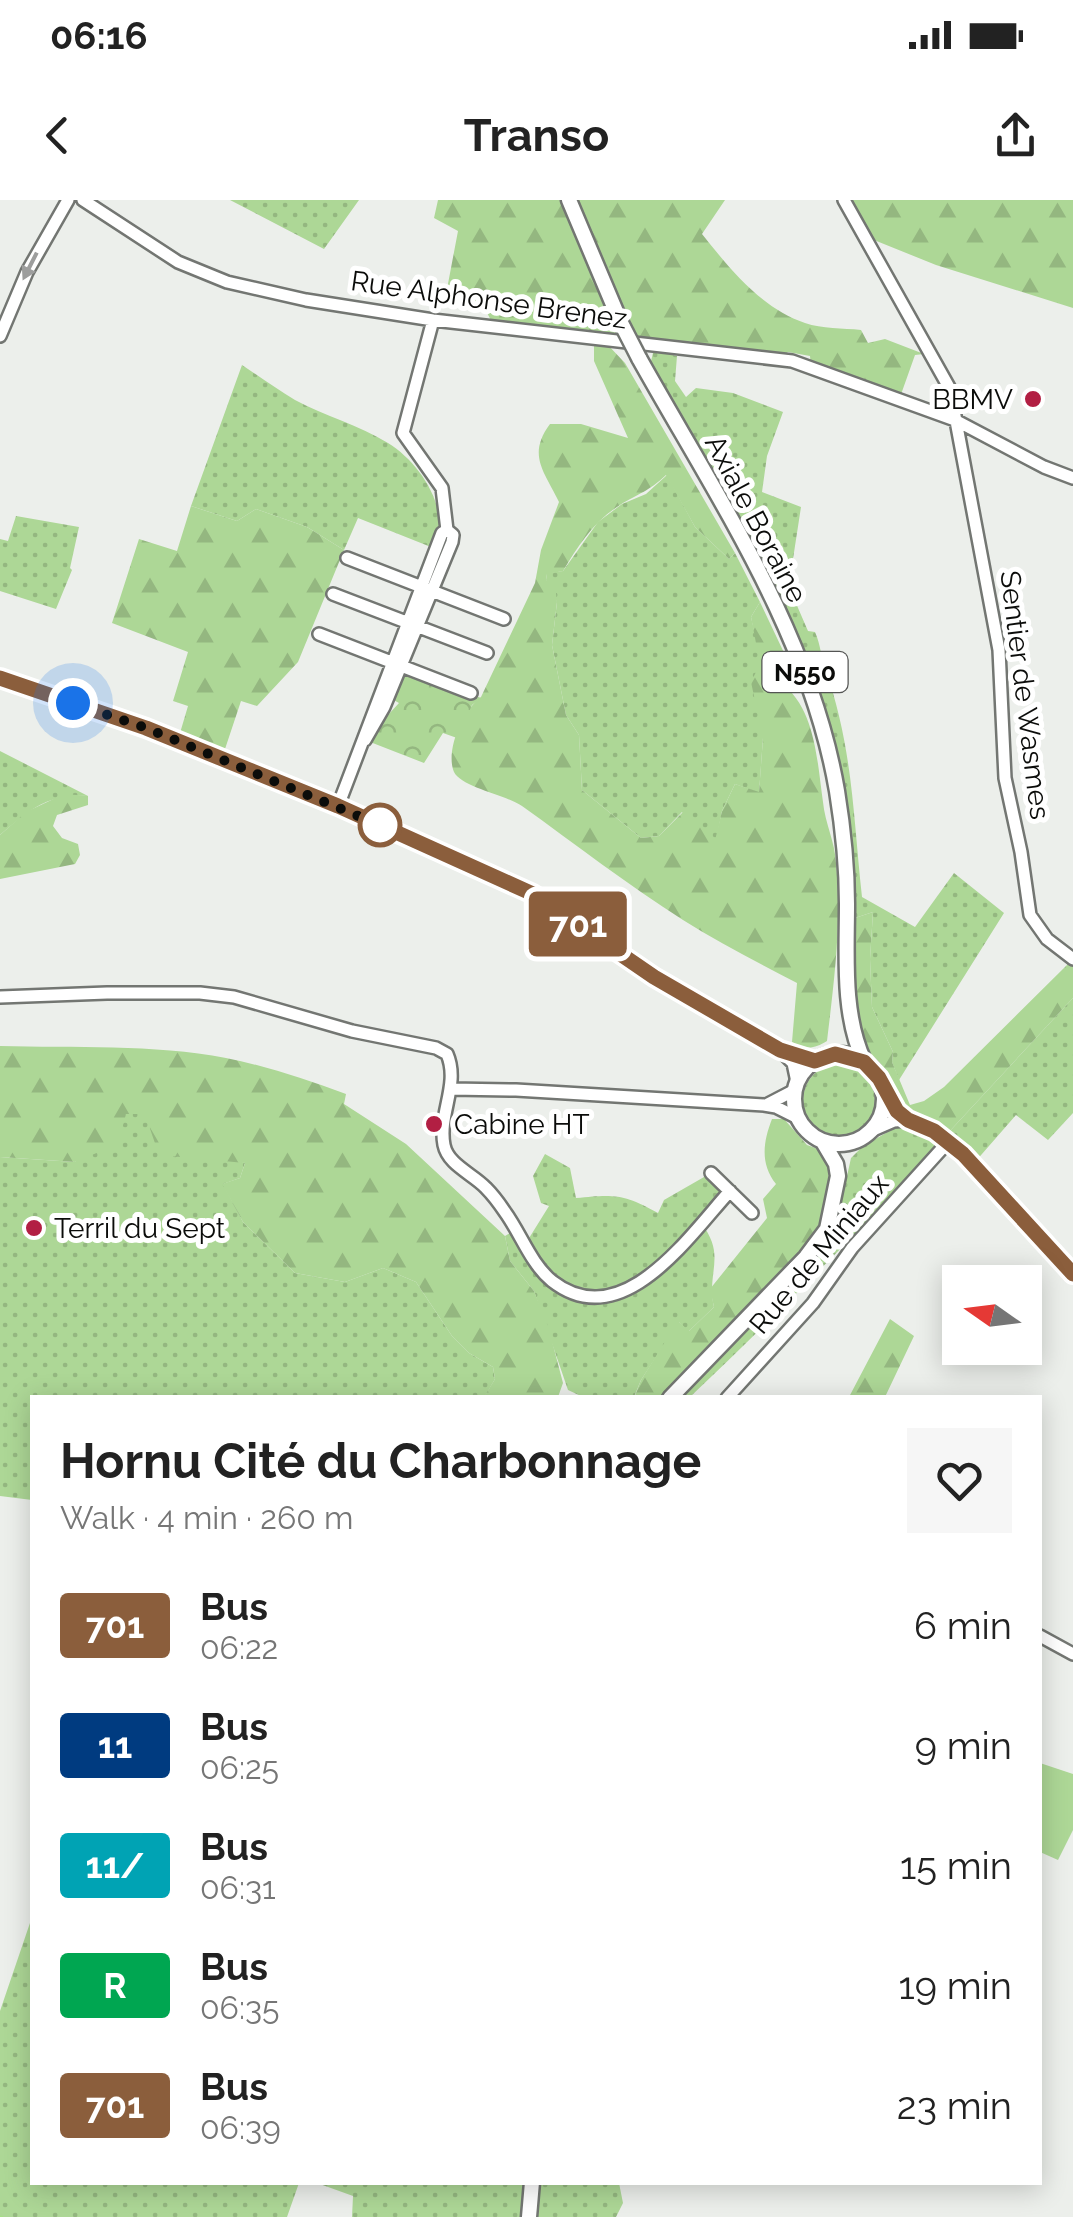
<!DOCTYPE html>
<meta charset="utf-8">
<style>
body{margin:0;font-family:Raleway,sans-serif;background:#f6f6f6;color:#222;height:100vh;display:flex;flex-direction:column;font-size:38px;white-space:nowrap}
*{box-sizing:border-box;margin:0}
p{font-size:32px;color:#767676}
.icon{flex:none;width:55px;height:55px;fill:none;stroke:currentColor;stroke-width:2;stroke-linecap:round;stroke-linejoin:round}
.map{position:relative;flex:1;overflow:hidden}
.sheet{position:absolute;left:30px;top:1195px;width:1012px;height:790px;display:flex;flex-direction:column;background:#fff;border-radius:0px;box-shadow:0 5px 25px #0003}
.sheet>*{flex:none}
.badge{padding:0 20px;border-radius:8px;font-size:35px;line-height:65px}
.needle{width:65px;rotate:284deg}
.tools{position:absolute;left:942px;top:1065px;display:grid;gap:20px}
.tools a{display:grid;place-items:center;width:100px;height:100px;border-radius:0px;background:#fff;box-shadow:0 5px 25px #0003;font-size:50px}
.you{position:absolute;width:50px;height:50px;margin:-25px;border:8px solid #fff;border-radius:50%;background:#1a73e8;box-shadow:0 0 0 15px #1a73e833}
.map>.badge{position:absolute;translate:-50% -50%;box-shadow:0 0 0 5px #fff}
.round{display:grid;place-items:center;flex:none;width:105px;height:105px;border-radius:0px;background:#f6f6f6}
.overview{display:flex;align-items:center;justify-content:space-between;height:170px;padding:0 30px}
h1{font-size:48px;font-weight:700;line-height:75px}
ul{padding:0;list-style:none}
li{display:flex;align-items:center;gap:30px;height:120px;padding:0 30px}
li div{flex:1}
li b{display:block;font-size:38px}
li em{font-style:normal}
li .badge{min-width:110px;font-weight:700;text-align:center}
.status{display:flex;justify-content:space-between;align-items:center;height:70px;padding:0 50px;background:#fff;direction:ltr}
.status svg{height:28px;fill:currentColor}
header{display:flex;justify-content:space-between;align-items:center;height:130px;padding:0 30px;background:#fff;font-size:45px;font-weight:700}
.map>svg:first-child{display:block}
.grass{fill:url(#grass-dots)}
.forest{fill:url(#forest-firs)}
.park{fill:url(#park-crowns)}
.pitch{fill:#add796}
.lines{fill:none;stroke-linecap:round;stroke-linejoin:round}
.stream{stroke:#a7df87;stroke-width:2.5}
.minor-casing{stroke:#737672;stroke-width:16}
.major-casing{stroke:#737672;stroke-width:19}
.minor{stroke:#fff;stroke-width:11}
.major{stroke:#fff;stroke-width:14}
.major-bridge-casing{stroke:#737672;stroke-width:19;stroke-linecap:butt}
.major-bridge{stroke:#fff;stroke-width:14}
.oneway{fill:#9d9e9d}
.line-casing{stroke:#fff;stroke-width:22}
.line{stroke:#8b5e3c;stroke-width:15}
.walk{stroke:#0b0c0a;stroke-width:10;stroke-dasharray:0 18}
.poi-dot{fill:#b21f43;stroke:#fff;stroke-width:4}
.stop-dot{fill:#fff;stroke:#8b5e3c;stroke-width:5}
.labels{text-anchor:middle;dominant-baseline:central;stroke-width:10;stroke-linejoin:round;paint-order:stroke}
.shield{fill:#fff;stroke:#545554;stroke-width:2.5}
.shield-label{font-size:25px;font-weight:bold;fill:#0b0c0a}
.street-label{font-size:28px;fill:#0b0c0a;stroke:#fff}
.poi-label{font-size:28px;fill:#0b0c0a;stroke:#fff;text-anchor:start}
</style>
<div class="status"><b>06:16</b><svg viewBox="0 0 49 12"><path d="M0 12V9h3v3zM5 12V6h3v6zM10 12V3h3v9zM15 12V0h3v12zM26 1h20v11H26zM47 4h2v5h-2z"/></svg></div>
<header><svg class="icon" aria-label="back" viewBox="0 0 24 24"><path d="M15 5l-7 7 7 7"/></svg>Transo<svg class="icon" aria-label="share" viewBox="0 0 24 24"><path d="M12 15V3M7 8l5-5 5 5M5 13v7h14v-7"/></svg></header>
<div class="map">
<svg width="1073" height="2017" viewBox="0 0 1073 2017">
<defs>
<pattern id="grass-dots" width="8" height="8" patternUnits="userSpaceOnUse" patternTransform="scale(2.5)"><rect width="8" height="8" fill="#add796"/><path d="M2 2h.1M6 6h.1" fill="none" stroke="#94b780" stroke-width="1.8" stroke-linecap="round"/></pattern>
<pattern id="forest-firs" width="22" height="20" patternUnits="userSpaceOnUse" patternTransform="scale(2.5)"><rect width="22" height="20" fill="#add796"/><path d="M5 1l3.5 6h-7zM16 11l3.5 6h-7z" fill="#94b780"/></pattern>
<pattern id="park-crowns" width="20" height="18" patternUnits="userSpaceOnUse" patternTransform="scale(2.5)"><rect width="20" height="18" fill="#add796"/><path d="M2 6a3 3 0 1 1 6 0M12 15a3 3 0 1 1 6 0" fill="none" stroke="#94b780"/></pattern>
</defs>
<rect width="100%" height="100%" fill="#ecefeb"/>
<path class="grass" d="M230,0H359L324,49Z
M660,152L677,156L675,181L686,197L696,188L733,193L783,212L767,256L762,292L801,307L791,372L795,401L808,431L815,432C821,446 821,457 825,468C853,548 853,615 862,697L915,727L954,673L1004,713L899,880L892,862L893,852L872,807L870,759L873,712L852,719C848,653 845,586 828,521C798,403 711,272 650,165L653,153Z
M242,165C260,177 277,189 295,200C325,216 359,225 388,243C422,264 451,311 436,349L358,318L344,350L307,327L256,309L237,321L191,306Z
M667,275L695,327L729,359L735,353L760,402L751,417L771,503L763,538L759,593L735,584L722,611L714,651L682,612L659,636L641,638L582,590L579,535L566,515L552,445L557,402L546,380L547,373L563,371L598,322L622,304L646,294Z
M16,316L79,327L70,368L72,370L56,409L0,391V339L8,341Z
M0,551L88,596C48,593 29,610 0,635Z
M1073,798V913L1048,940L1016,915L975,962L948,933Z
M803 900a36 36 0 1 1 72 0a36 36 0 1 1-72 0Z
M126,914H146L153,931L245,963L240,978L223,984L243,1022L295,1073L345,1082L383,1068L416,1082L452,1136L469,1153L493,1167L495,1179L484,1198H32V1300L0,1296V957L75,962Z
M910,924L935,938V949C856,1035 774,1117 690,1197L679,1198L817,1055L836,1026L851,958L863,946L893,929Z
M545,954L570,968L576,998C614,994 625,994 658,1013L664,1000L711,973L730,991L701,1023C727,1056 706,1072 714,1107L688,1132L679,1122L641,1180L634,1197H583L568,1190L534,1091L510,1061L505,1036L517,1029L526,1043L549,1006L541,1003L533,976Z
M32,1717V1982L299,1983L287,2017H0V1811Z
M317,1983H619L623,2003L616,2017H352L353,1996Z"/>
<path class="forest" d="M438,0H725L702,34C730,69 761,108 805,123C822,129 843,128 861,130L868,143L885,139L924,154L915,155L899,200L811,167L810,156L788,152L779,159L606,143L625,163L735,353L729,359L695,327L666,275C648,292 639,293 620,305C594,321 578,346 563,371L547,374L546,380L555,385L557,402L552,445L566,515L579,535L582,590L641,638L659,636L683,612L703,627L713,649L722,611L735,584L759,592L763,538L751,482L760,464L751,417L760,402L795,476L780,482C816,508 817,561 823,602C825,623 835,642 836,663C842,723 834,782 827,841C814,849 806,850 792,842L797,783C759,763 719,743 683,720C628,685 575,644 522,606C506,595 461,587 454,572C445,551 463,510 481,497L535,383L541,350L559,302C544,271 527,255 550,224H581L628,238L594,161V140L495,128L484,107L447,89L458,31L434,18Z
M850,0H1073V108L936,65L869,38Z
M191,306L237,321L256,309L307,327L344,350L298,462L257,506L241,501L225,549L180,533L188,506L173,501L188,452L112,423L139,339L177,351Z
M64,594L88,596V605L57,615L53,626L62,638L78,644L80,655L75,664L0,679V635L26,612Z
M873,712L870,759L872,807L893,852L892,862L910,905L924,901L944,887L1067,765L1073,752V798L948,933L904,913L892,897L878,863L867,850L860,832L854,790L852,719Z
M0,846C74,848 153,844 226,858C267,866 307,880 346,894L344,904L406,944L505,1036L510,1061L534,1091L548,1126L563,1183L558,1197H484L495,1179L493,1167L469,1153L452,1136L416,1082L383,1068L345,1082L295,1073L243,1022L222,984L240,978L245,963L159,955L145,914H126L118,944L75,962L0,957Z
M772,919H784L807,945L824,951C836,988 826,1017 806,1049L660,1197L634,1198L641,1180L678,1121L689,1131L714,1107L710,1089L767,1018L763,999L776,984C760,964 763,942 772,919Z
M890,1119L914,1136L885,1197H849Z"/>
<path class="park" d="M400,466L481,498L472,505L457,538L443,533L424,563L365,540L399,503L388,497Z"/>
<path class="pitch" d="M1040,1563L1073,1574V1630L1058,1660L1040,1652Z"/>
<g class="lines">
<path class="stream" d="M0,2017H2"/>
<g class="minor-casing">
<path id="minor" d="M83,0L178,62L227,82L306,100L433,120L792,161L955,220L1044,267L1073,278
M844,0L950,189L999,450L1005,578L1021,652L1030,715L1047,739L1073,759
M0,136L27,72L68,0
M347,358L504,419
M333,394L487,453
M319,434L471,493
M0,478L146,527L338,606L533,694L654,777L780,850L815,861
M365,540L384,507L452,342L453,335L447,330L442,288L403,233L433,120
M338,606L442,333L447,330
M0,797L107,793H200L234,797L352,831L436,848L447,854C460,884 438,914 444,945C448,965 473,974 486,988C493,995 499,1003 505,1012C521,1034 531,1064 552,1081C622,1136 689,1036 730,991
M783,853L793,863L797,882
M451,889L516,890L764,905L776,907L798,918
M883,889C900,922 934,928 961,952C1001,988 1035,1034 1073,1074
M768,904L795,890
M871,931L894,921L907,920
M711,973L752,1013
M727,1198L813,1103L852,1048L948,942
M1040,1436L1073,1454"/>
</g>
<g class="major-casing">
<path id="major" d="M569,0L620,121
M639,158C716,296 810,433 837,591C843,628 847,667 847,704C847,755 842,814 864,861
M794 899a45 45 0 1 1 90 0a45 45 0 1 1-90 0Z
M670,1198L806,1057L827,1029L838,976L836,964L823,942
M529,2017L532,1982"/>
</g>
<use href="#minor" class="minor"/>
<use href="#major" class="major"/>
<g class="major-bridge-casing">
<path id="major-bridge" d="M620,121L639,158"/>
</g>
<use href="#major-bridge" class="major-bridge"/>
</g>
<defs><path id="oneway-solid" d="M-6-.8H1V-3.2L6.5 0L1 3.2V.8H-6Z" transform="scale(2.5)"/></defs>
<use class="oneway" href="#oneway-solid" transform="translate(30 66) rotate(117)"/>
<g class="lines">
<g class="line-casing">
<path id="line" d="M0,478L146,528L338,606L533,694L654,777L780,850L815,861L835,854L864,862L879,878L897,911L908,920L934,931L963,954L1073,1074"/>
</g>
<use href="#line" class="line"/>
<path class="walk" d="M73,503L146,528L380,625"/>
</g>
<g class="poi-dot">
<circle cx="1033" cy="199" r="10"/>
<circle cx="434" cy="924" r="10"/>
<circle cx="34" cy="1028" r="10"/>
</g>
<circle class="stop-dot" cx="380" cy="625" r="20"/>
<g class="labels">
<rect class="shield" x="762.5" y="452" width="85" height="40" rx="8"/>
<g class="shield-label">
<text x="805" y="472">N550</text>
</g>
<g class="street-label">
<text transform="translate(489 100) rotate(8)">Rue Alphonse Brenez</text>
<text transform="translate(756 319) rotate(62)">Axiale Boraine</text>
<text transform="translate(1025 495) rotate(83)">Sentier de Wasmes</text>
<text transform="translate(819 1054) rotate(-50)">Rue de Miniaux</text>
</g>
<g class="poi-label">
<text x="1013" y="199" text-anchor="end">BBMV</text>
<text x="454" y="924">Cabine HT</text>
<text x="54" y="1028">Terril du Sept</text>
</g>
</g>
</svg>
<div class="tools">
<a><svg class="needle" viewBox="-14 -14 28 28"><path d="M0-13l5 13h-10z" fill="#e53935"/><path d="M0 13l5-13h-10z" fill="#767676"/></svg></a>
</div>
<div class="you" style="left:73px;top:503px"></div>
<b class="badge" style="left:578px;top:724px;background:#8b5e3c;color:#fff">701</b>
<section class="sheet">
<div class="overview"><div><h1>Hornu Cité du Charbonnage</h1><p>Walk · 4 min · 260 m</p></div><a class="round"><svg class="icon" aria-label="heart" viewBox="0 0 24 24"><path d="M12 20l-8-8c-3-5 5-10 8-4 3-6 11-1 8 4z"/></svg></a></div>
<ul>
<li><span class="badge" style="background:#8b5e3c;color:#fff">701</span><div><b>Bus</b><p>06:22</p></div><em>6 min</em></li>
<li><span class="badge" style="background:#003b80;color:#fff">11</span><div><b>Bus</b><p>06:25</p></div><em>9 min</em></li>
<li><span class="badge" style="background:#00a3b4;color:#fff">11/</span><div><b>Bus</b><p>06:31</p></div><em>15 min</em></li>
<li><span class="badge" style="background:#00a651;color:#fff">R</span><div><b>Bus</b><p>06:35</p></div><em>19 min</em></li>
<li><span class="badge" style="background:#8b5e3c;color:#fff">701</span><div><b>Bus</b><p>06:39</p></div><em>23 min</em></li>
</ul>
</section>
</div>
